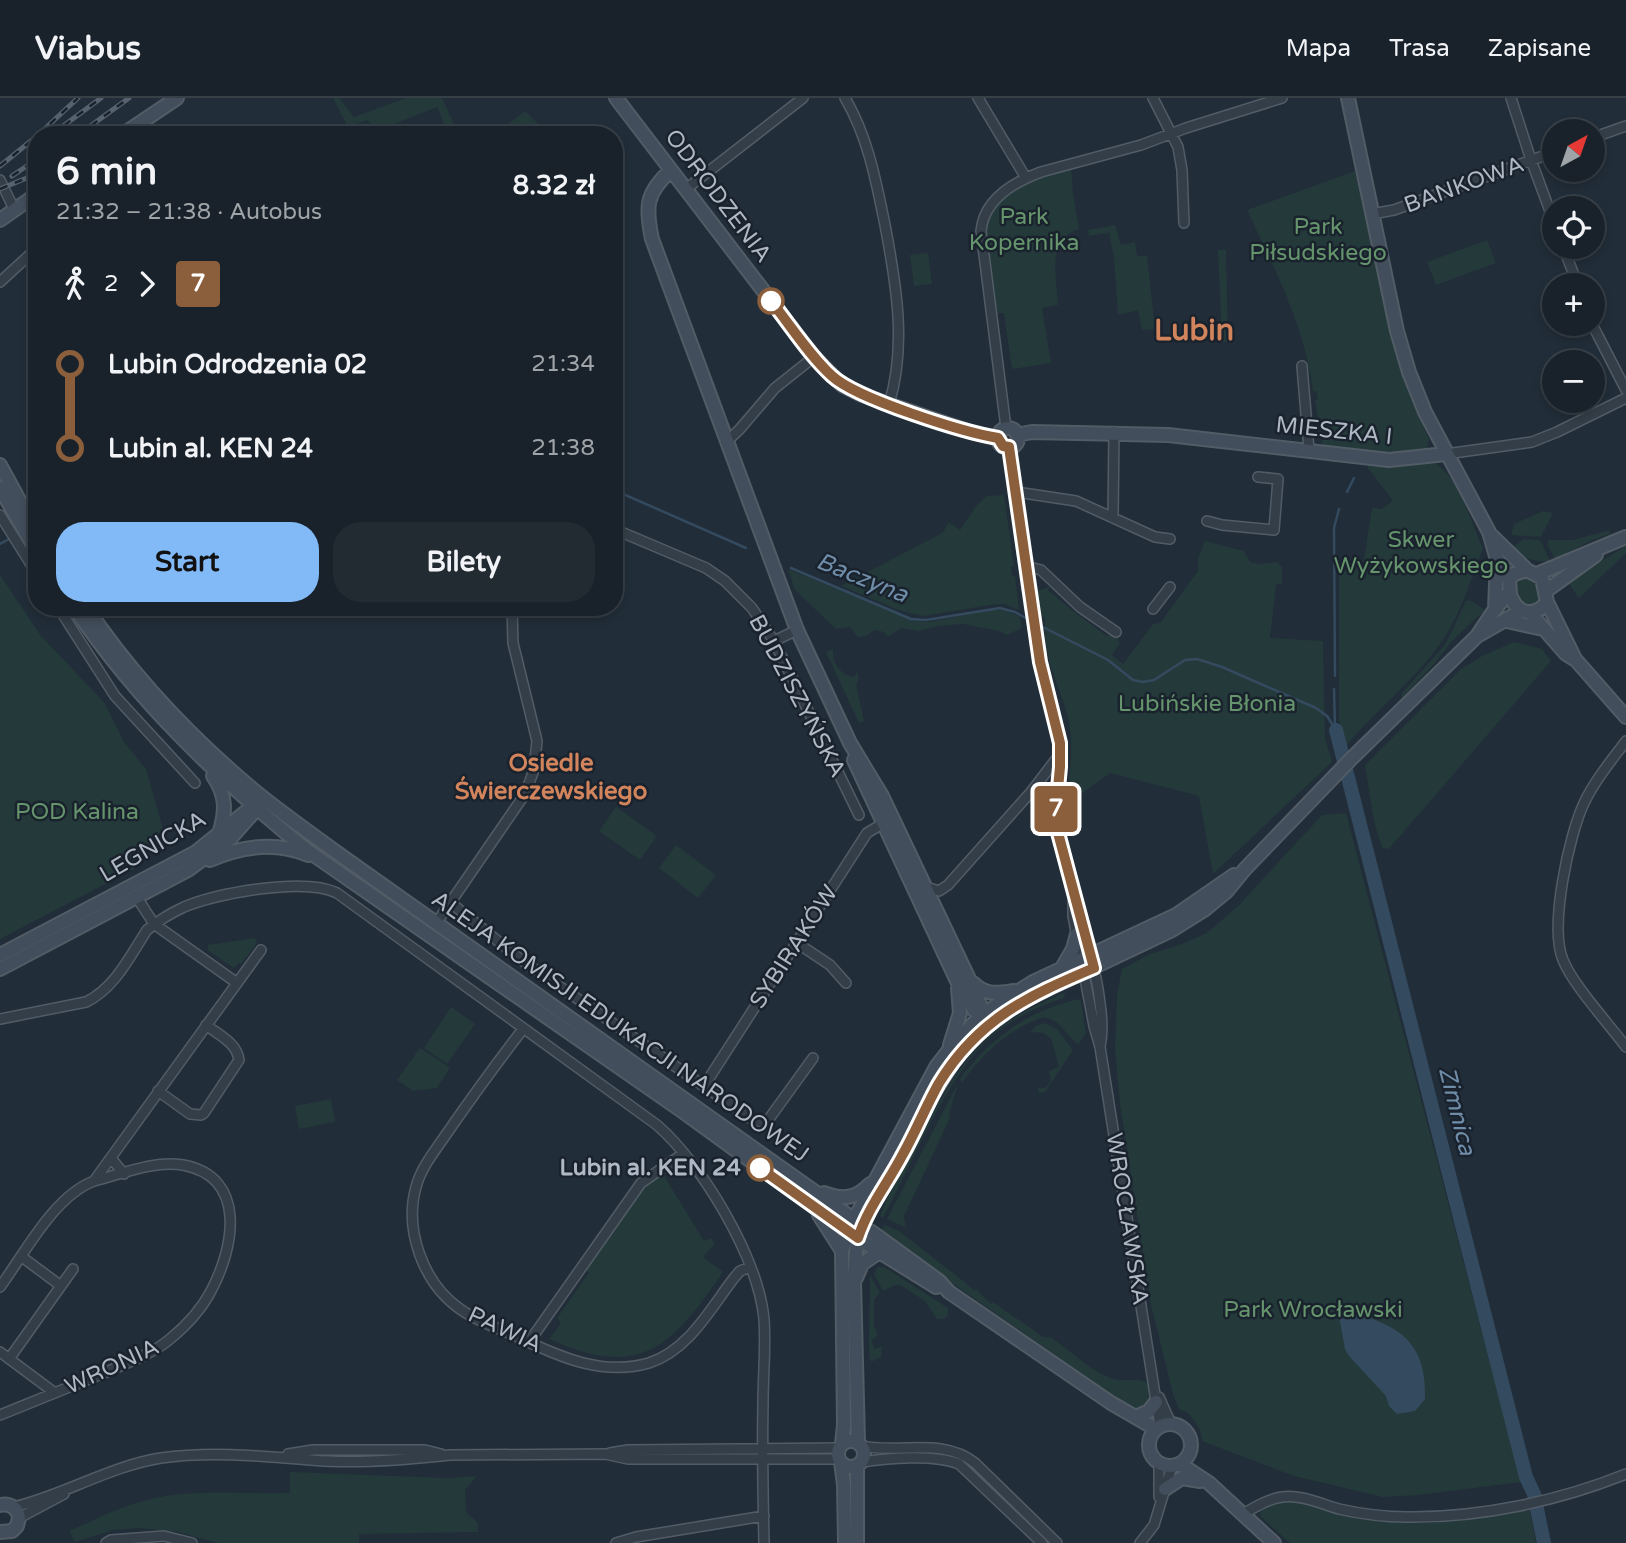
<!DOCTYPE html>
<html lang="pl">
<meta charset="utf-8">
<style>
body{margin:0;font-family:"Varela Round",sans-serif;background:#222a32;color:#f1f3f6;height:100vh;display:flex;flex-direction:column;font-size:26px;white-space:nowrap}
*{box-sizing:border-box;margin:0}
p{font-size:23px;color:#9fa4a8}
.icon{flex:none;width:38px;height:38px;fill:none;stroke:currentColor;stroke-width:2;stroke-linecap:round;stroke-linejoin:round}
.map{position:relative;flex:1;overflow:hidden}
.details{position:absolute;left:28px;top:28px;width:595px;height:490px;display:flex;flex-direction:column;background:#19222a;border-radius:28px;box-shadow:0 4px 10px #0003,0 0 0 2px #373f47}
.details>*{flex:none}
.badge{padding:0 14px;border-radius:5px;font-size:24px;line-height:46px}
.needle{width:46px;rotate:40deg}
.tools{position:absolute;left:1542px;top:21px;display:grid;gap:14px}
.tools a{display:grid;place-items:center;width:63px;height:63px;border-radius:50%;background:#19222a;box-shadow:0 4px 10px #0003,0 0 0 2px #373f47;font-size:35px}
.map>.badge{position:absolute;translate:-50% -50%;box-shadow:0 0 0 4px #fff}
.legs{display:flex;align-items:center;gap:10px;height:77px;padding:0 28px;font-size:23px}
.legs p{margin-inline-start:auto}
.overview{display:flex;align-items:center;justify-content:space-between;height:119px;padding:0 28px}
h1{font-size:38px;font-weight:700;line-height:52px}
.action{display:flex;gap:14px;margin-top:auto;padding:14px 28px}
.action a{flex:1;height:80px;border-radius:28px;background:#82baf7;color:#111;font-size:28px;font-weight:700;line-height:80px;text-align:center}
.action a+a{background:#222a32;color:#f1f3f6}
ul{padding:0 28px;list-style:none}
li{display:flex;align-items:center;gap:24px;height:84px;font-size:26px}
li i{display:grid;place-items:center;width:10px;height:100%;margin:0 9px;background:currentColor}
li i::after{content:'';width:18px;height:18px;margin:-9px;border:5px solid;border-radius:50%;background:#19222a}
li p{margin-inline-start:auto}
li:first-child i{background:linear-gradient(#0000 50%,currentColor 0)}
li:last-child i{background:linear-gradient(currentColor 50%,#0000 0)}
header{display:flex;align-items:center;gap:42px;box-sizing:border-box;height:98px;padding:0 35px;background:#19222a;border-bottom:2px solid #373f47}
header strong{font-size:33px}
nav{display:flex;gap:38px;margin-inline-start:auto;font-size:24px}
.map>svg:first-child{display:block}
.green{fill:#243a3a}
.water{fill:#344a5f}
.lines{fill:none;stroke-linecap:round;stroke-linejoin:round}
.stream{stroke:#344a5f;stroke-width:2.5}
.river{stroke:#344a5f;stroke-width:14}
.street-casing{stroke:#525c66;stroke-width:12}
.secondary-casing{stroke:#525c66;stroke-width:16}
.street{stroke:#343e48;stroke-width:9}
.secondary{stroke:#424e5b;stroke-width:12}
.rail-casing{stroke:#56636f;stroke-width:5}
.rail{stroke:#1a232d;stroke-width:2.5;stroke-dasharray:8;stroke-linecap:butt}
.line-1-casing{stroke:#fff;stroke-width:16}
.line-1{stroke:#8b5e3c;stroke-width:10}
.stop-1-dot{fill:#fff;stroke:#8b5e3c;stroke-width:3.5}
.labels{text-anchor:middle;dominant-baseline:central;stroke-width:5;stroke-linejoin:round;paint-order:stroke}
.street-label{font-size:23px;fill:#afb9c5;stroke:#1a232d}
.park-label{font-size:23px;fill:#66956d;stroke:#1a232d}
.stop-label{font-size:23px;font-weight:bold;fill:#afb9c5;stroke:#1a232d;text-anchor:end}
.water-label{font-size:24px;font-style:italic;fill:#6f8da9;stroke:#1a232d}
.neighbourhood-label{font-size:24px;font-weight:bold;fill:#d2845c;stroke:#1a232d}
.district-label{font-size:30px;font-weight:bold;fill:#d2845c;stroke:#1a232d}
</style>
<header>
<strong>Viabus</strong>
<nav><a>Mapa</a><a>Trasa</a><a>Zapisane</a></nav>
</header>
<div class="map">
<svg width="1626" height="1445" viewBox="0 0 1626 1445">
<rect width="100%" height="100%" fill="#212d38"/>
<path class="green" d="M333,0H339L354,19L406,0H442L459,37H449L437,9L374,34L368,22L348,29Z
M525,13L550,37H494Z
M1071,68L1073,96L1079,131C1045,142 1057,179 1058,207L1042,210L1051,265L1012,271L1004,215H998L996,206C993,185 984,144 988,124C993,94 1045,76 1071,68Z
M1355,73L1395,254L1410,299L1429,341L1427,352C1399,365 1353,354 1323,350L1315,302L1318,301L1316,293H1313C1305,228 1274,170 1247,112Z
M1115,127L1121,147L1135,144L1137,158H1147L1155,231L1142,232L1138,212L1118,217L1114,159L1109,135L1089,138L1088,132Z
M1487,142L1496,165L1436,187L1427,164Z
M1218,152H1226L1228,244H1222Z
M928,155L932,186L914,188L910,157Z
M1432,364C1458,375 1471,426 1483,450C1472,479 1463,509 1447,535C1421,578 1377,610 1345,649L1339,622V465L1363,467L1372,410L1381,411L1393,403L1368,370V365Z
M1004,397L1014,468L1011,469L1012,478H1015L1019,512L1005,506H996L923,518L901,513L841,488L944,434L948,424L960,432L976,408L987,398Z
M1543,413L1553,415L1541,439L1511,437L1514,426Z
M1609,432L1610,436L1592,442L1555,461L1547,446L1548,442H1573Z
M1524,441L1540,442L1550,463C1536,465 1522,460 1511,451Z
M1205,443L1244,453L1250,464L1260,466L1277,464L1282,469V486H1276L1270,540L1323,543L1325,640L1332,664L1213,776L1199,698L1110,675L1066,707C1069,679 1075,648 1068,620C1059,584 1042,560 1045,520L1039,518L1036,494L1051,488L1048,492L1074,514L1107,538L1111,534L1117,538L1120,545L1112,557L1123,566L1153,526L1160,525L1198,473V460Z
M1626,448V455L1580,499H1578L1568,484Z
M788,471L915,523L929,524L996,511L1008,513L1020,519L1022,530L1007,537L999,533L963,526L938,528L919,533L901,530L888,539L884,534L875,532L866,538L858,539L850,529L836,531L795,492Z
M0,477L41,538L104,604L124,644L146,671L163,731L134,771L0,841Z
M1524,479H1529L1537,485L1539,503C1520,520 1519,495 1516,483Z
M1470,502L1485,512L1451,544L1434,566L1402,600L1401,596L1445,547L1466,503Z
M1514,544L1542,551L1551,563L1394,745L1389,751L1382,750L1374,724L1365,667L1461,571L1484,557Z
M833,551C833,566 839,576 854,579L857,574L859,580L856,587L864,623L859,625L826,554Z
M616,709L657,738L640,762L599,733Z
M1346,715L1521,1384L1418,1397L1383,1399L1294,1378L1202,1343L1200,1331L1188,1315L1179,1311L1173,1296L1151,1207L1120,1006L1115,950L1117,897L1122,871L1150,856L1182,846L1207,835L1238,808L1322,717Z
M676,747L716,777L698,800L659,770Z
M255,840L257,845L241,866L239,865L234,870L208,852V847Z
M1065,894L1064,900C1038,908 1014,920 993,937C946,977 913,1065 883,1120L880,1118C888,1095 903,1073 914,1052C943,996 966,948 1022,915C1036,907 1051,901 1065,894Z
M1078,901L1081,903L1086,936L1078,946C1064,937 1060,918 1040,920C1007,933 982,956 962,985L960,981C991,939 1028,913 1078,901Z
M451,909L475,926L447,966L424,950Z
M1045,925L1057,931L1073,952L1045,994L1039,995L1038,990H1045L1051,983L1049,973L1059,969L1051,940L1043,935L1031,934L1035,928Z
M420,950L450,970L437,990L413,993L397,982Z
M958,985L949,1017L950,1020L904,1118L906,1130L887,1121Z
M331,1001L335,1024L299,1031L295,1008Z
M663,1076L704,1143L711,1140L715,1146L703,1159L723,1174C672,1248 642,1283 549,1241L561,1225L557,1220L589,1175L585,1171L644,1088Z
M885,1127L899,1133L966,1185L974,1193L976,1191L991,1206L993,1204L1043,1239H1051C1069,1252 1089,1271 1110,1280C1121,1285 1140,1278 1147,1285C1152,1289 1152,1299 1150,1305L1137,1313L1125,1309L1117,1300L879,1134Z
M877,1169H884L948,1210V1217L944,1221H937L925,1203L900,1187H895L883,1193L874,1176Z
M870,1177L880,1195L874,1201V1227L878,1238L871,1242L875,1251L882,1248L881,1259L873,1263H870L869,1252Z
M290,1374L447,1380L477,1378L465,1392L466,1414L478,1425V1434L359,1436V1445H218L178,1434L140,1430L113,1432L75,1444L69,1433C97,1421 125,1406 155,1400C198,1391 245,1396 290,1395Z
M1288,1402C1325,1409 1362,1421 1399,1424C1443,1429 1486,1416 1529,1410L1536,1445H1290L1261,1419L1260,1413L1273,1405Z"/>
<path class="water" d="M1344,1212C1352,1213 1362,1217 1370,1220C1412,1235 1426,1257 1425,1301L1415,1313L1397,1316L1389,1308L1386,1298L1349,1258L1345,1251L1339,1218Z"/>
<g class="lines">
<path class="stream" d="M614,392L746,450
M1347,394L1354,380
M0,446L22,434
M791,470L911,521L926,522L1000,510L1015,514L1029,522
M1035,525L1108,562L1133,582L1143,584L1154,582L1185,562L1197,561L1222,569L1316,610L1327,618L1336,632
M1335,578L1334,430L1339,411
M1334,591L1335,629"/>
<path class="river" d="M1336,632L1526,1379L1534,1396L1544,1445"/>
<g class="street-casing">
<path id="street" d="M845,0C868,39 876,83 885,127C896,185 907,248 889,306
M978,0L1026,80
M1153,0L1178,49L1182,72L1184,125
M1511,0L1531,62L1554,124
M1592,40L1626,28
M0,82L15,113
M686,91L803,0
M1372,116L1394,112L1554,54
M1563,149L1578,187
M0,184L37,150
M1592,226L1626,292
M1302,268L1309,352
M1006,330L981,133C984,101 1014,84 1041,74L1141,47L1186,30L1282,0
M726,344L739,332L775,290L814,259
M1009,349C1019,421 1025,494 1040,565C1046,591 1056,616 1059,642C1063,672 1052,702 1057,732C1067,786 1089,837 1098,891C1101,911 1104,930 1100,949
M1446,356L1532,344L1557,334L1626,300
M1016,394L1076,403L1155,439L1170,441
M0,417L37,476
M1113,420L1114,334
M1207,423L1222,427L1274,432L1278,381L1258,379
M614,431L706,470L725,483L752,510L774,543L859,717
M1025,468L1041,472L1080,509L1116,534
M58,509L115,598L195,685
M1153,511L1170,489
M774,543L797,532
M1626,643C1611,663 1595,682 1584,705C1569,737 1549,829 1563,862C1573,887 1609,926 1626,949
M1031,694L1042,695L1056,707
M926,789L939,793L948,787L1031,694L1060,656
M136,798L154,826L237,885
M1073,802V818L1094,928L1100,949L1160,1328
M451,805L520,861L753,1022L766,1025L813,960
M437,824L525,696L534,672L537,643L513,545L512,509
M797,845L830,867L846,885
M0,921L86,904C115,890 130,858 147,832C158,823 171,815 184,809C218,795 304,779 337,795L657,1027C703,1067 758,1160 764,1221C766,1249 763,1278 763,1306C762,1352 763,1399 764,1445
M523,931C496,966 470,1002 445,1038C434,1054 421,1070 416,1089C404,1132 423,1185 460,1211C478,1224 503,1232 522,1241C562,1260 604,1278 649,1265C689,1252 710,1211 734,1180L740,1173L750,1169
M704,988L867,735L887,723
M158,993L190,1016L201,1017L204,1015L239,962C237,945 219,937 206,927
M111,1060L124,1076
M22,1159L61,1188
M0,1189C25,1155 54,1098 94,1083L261,852
M529,1244L641,1085L684,1055
M0,1254L55,1295
M9,1261L73,1171
M1159,1299L1171,1326
M0,1317C35,1303 69,1289 104,1275C126,1265 151,1257 170,1241C186,1228 201,1212 211,1193C234,1150 248,1079 183,1067C154,1062 122,1076 94,1083
M862,1348C900,1356 943,1339 975,1365L1057,1445
M610,1355L628,1352L839,1350
M288,1356L313,1352H425L441,1356
M862,1364C888,1360 934,1356 959,1366L1042,1445
M1159,1399V1366
M14,1409C64,1397 110,1368 161,1360C210,1353 262,1358 311,1362C356,1366 405,1362 450,1357L605,1356L628,1361H839
M1243,1416C1255,1409 1268,1401 1282,1399C1300,1396 1321,1406 1339,1411C1361,1416 1384,1419 1407,1419C1480,1420 1559,1403 1626,1376
M19,1420L64,1396
M106,1445L111,1442L164,1438L192,1445
M616,1445L636,1439L764,1418
M1140,1445L1154,1427L1172,1368"/>
</g>
<g class="secondary-casing">
<path id="secondary" d="M616,0L814,259L842,287L862,297L971,334L998,340
M1348,0L1397,233L1409,274L1425,314L1489,434L1496,458L1509,482
M122,37L177,0
M671,72C646,95 645,108 652,141L797,532L850,645L882,698L968,879L982,911L979,934
M0,122L37,96
M998 340a10 10 0 1 1 20 0a10 10 0 1 1-20 0Z
M1017,337L1032,334L1168,337L1389,362L1446,356
M0,367L37,435
M0,390L37,454
M1492,438L1527,472
M1537,476L1626,439
M1546,493L1596,457
M1547,504C1536,519 1518,517 1511,499C1509,494 1510,488 1509,482L1514,476L1527,472L1542,480L1547,504L1575,561L1626,619
M74,509C138,604 220,682 308,753L682,1013L857,1140L936,1189
M86,509C134,580 196,645 262,699C286,718 311,736 336,754L880,1140L939,1183L949,1194L1111,1305L1156,1331
M1495,511L1497,462
M1530,515L1566,556L1574,561
M1507,523L1543,531
M1477,538L1521,513
M854,662L957,883L974,912L982,917
M213,678C227,698 226,714 219,736
M210,762C242,748 275,743 308,757
M0,857L196,754L258,704
M1062,870L1073,851L1077,836
M0,871L188,772L230,741L260,707
M973,885C986,898 997,895 1014,893
M950,947L960,915L958,890
M824,1095C842,1102 856,1101 870,1086
M819,1117L842,1153
M856,1180L862,1166L879,1154
M1136,1319L1149,1313L1156,1304
M1149 1347a21 21 0 1 1 42 0a21 21 0 1 1-42 0Z
M838 1356a13 13 0 1 1 26 0a13 13 0 1 1-26 0Z
M858,1344L854,1183L857,1140L874,1103L903,1057L932,998L956,960L976,937L1012,908L1172,832L1204,812L1227,793L1245,771L1352,660L1477,538L1493,514L1509,494
M842,1346L844,1327L842,1153L848,1133L936,969L956,943L975,924L998,906L1033,884L1176,817L1234,777
M841,1364L844,1387L845,1445
M1180,1366L1209,1385L1274,1445
M857,1368V1445
M1165,1391L1182,1380L1200,1383
M0,1407C10,1405 18,1410 19,1420L17,1428L12,1433L0,1434"/>
</g>
<use href="#street" class="street"/>
<use href="#secondary" class="secondary"/>
<g class="rail-casing">
<path id="rail" d="M38,37L78,0
M51,37L101,0
M78,37L129,0
M0,68L37,38
M12,78L37,61
M0,91L34,77"/>
</g>
<use href="#rail" class="rail"/>
</g>
<g class="lines">
<g class="line-1-casing">
<path id="line-1" d="M760,1070L858,1140C868,1109 888,1085 903,1056C916,1033 926,1008 939,985C978,921 1028,898 1094,870L1057,731L1056,712L1060,669V645L1040,564L1009,349L1003,348L998,340C963,334 857,301 832,278C809,257 791,228 771,203"/>
</g>
<use href="#line-1" class="line-1"/>
</g>
<g class="stop-1-dot">
<circle cx="771" cy="203" r="12"/>
<circle cx="760" cy="1070" r="12"/>
</g>
<g class="labels">
<g class="street-label">
<text transform="translate(1464 87) rotate(-20)">BANKOWA</text>
<text transform="translate(718 98) rotate(53)">ODRODZENIA</text>
<text transform="translate(1334 333) rotate(6)">MIESZKA I</text>
<text transform="translate(797 598) rotate(62)">BUDZISZYŃSKA</text>
<text transform="translate(153 749) rotate(-30)">LEGNICKA</text>
<text transform="translate(794 849) rotate(-57)">SYBIRAKÓW</text>
<text transform="translate(620 929) rotate(35)">ALEJA KOMISJI EDUKACJI NARODOWEJ</text>
<text transform="translate(1127 1121) rotate(81)">WROCŁAWSKA</text>
<text transform="translate(505 1232) rotate(25)">PAWIA</text>
<text transform="translate(112 1269) rotate(-25)">WRONIA</text>
</g>
<g class="park-label">
<text x="1024" y="119">Park<tspan x="1024" dy="26">Kopernika</tspan></text>
<text x="1318" y="129">Park<tspan x="1318" dy="26">Piłsudskiego</tspan></text>
<text x="1421" y="442">Skwer<tspan x="1421" dy="26">Wyżykowskiego</tspan></text>
<text x="1207" y="606">Lubińskie Błonia</text>
<text x="77" y="714">POD Kalina</text>
<text x="1313" y="1212">Park Wrocławski</text>
</g>
<g class="stop-label">
<text x="741" y="1070">Lubin al. KEN 24</text>
</g>
<g class="water-label">
<text transform="translate(862 480) rotate(22)">Baczyna</text>
<text transform="translate(1457 1013) rotate(76)">Zimnica</text>
</g>
<g class="neighbourhood-label">
<text x="551" y="665">Osiedle<tspan x="551" dy="28">Świerczewskiego</tspan></text>
</g>
<g class="district-label">
<text x="1194" y="232">Lubin</text>
</g>
</g>
</svg>
<div class="tools">
<a><svg class="needle" viewBox="-14 -14 28 28"><path d="M0-13l5 13h-10z" fill="#e53935"/><path d="M0 13l5-13h-10z" fill="#9fa4a8"/></svg></a>
<a><svg class="icon" aria-label="locate" viewBox="0 0 24 24"><circle cx="12" cy="12" r="6"/><path d="M12 2v4M12 18v4M2 12h4M18 12h4"/></svg></a>
<a>+</a>
<a>−</a>
</div>
<b class="badge" style="left:1056px;top:711px;background:#8b5e3c;color:#fff">7</b>
<section class="details">
<div class="overview"><div><h1>6 min</h1><p>21:32 – 21:38 · Autobus</p></div><b>8.32 zł</b></div>
<div class="legs"><svg class="icon" aria-label="walk" viewBox="0 0 24 24"><circle cx="13" cy="4" r="2"/><path d="M13 8l-2 6 4 7M11 14l-3 7M7 12l3-4h3l4 4"/></svg>2<svg class="icon" aria-label="forward" viewBox="0 0 24 24"><path d="M9 5l7 7-7 7"/></svg><b class="badge" style="background:#8b5e3c;color:#fff">7</b></div>
<ul>
<li><i style="color:#8b5e3c"></i><b>Lubin Odrodzenia 02</b><p>21:34</p></li>
<li><i style="color:#8b5e3c"></i><b>Lubin al. KEN 24</b><p>21:38</p></li>
</ul>
<div class="action"><a>Start</a><a>Bilety</a></div>
</section>
</div>
